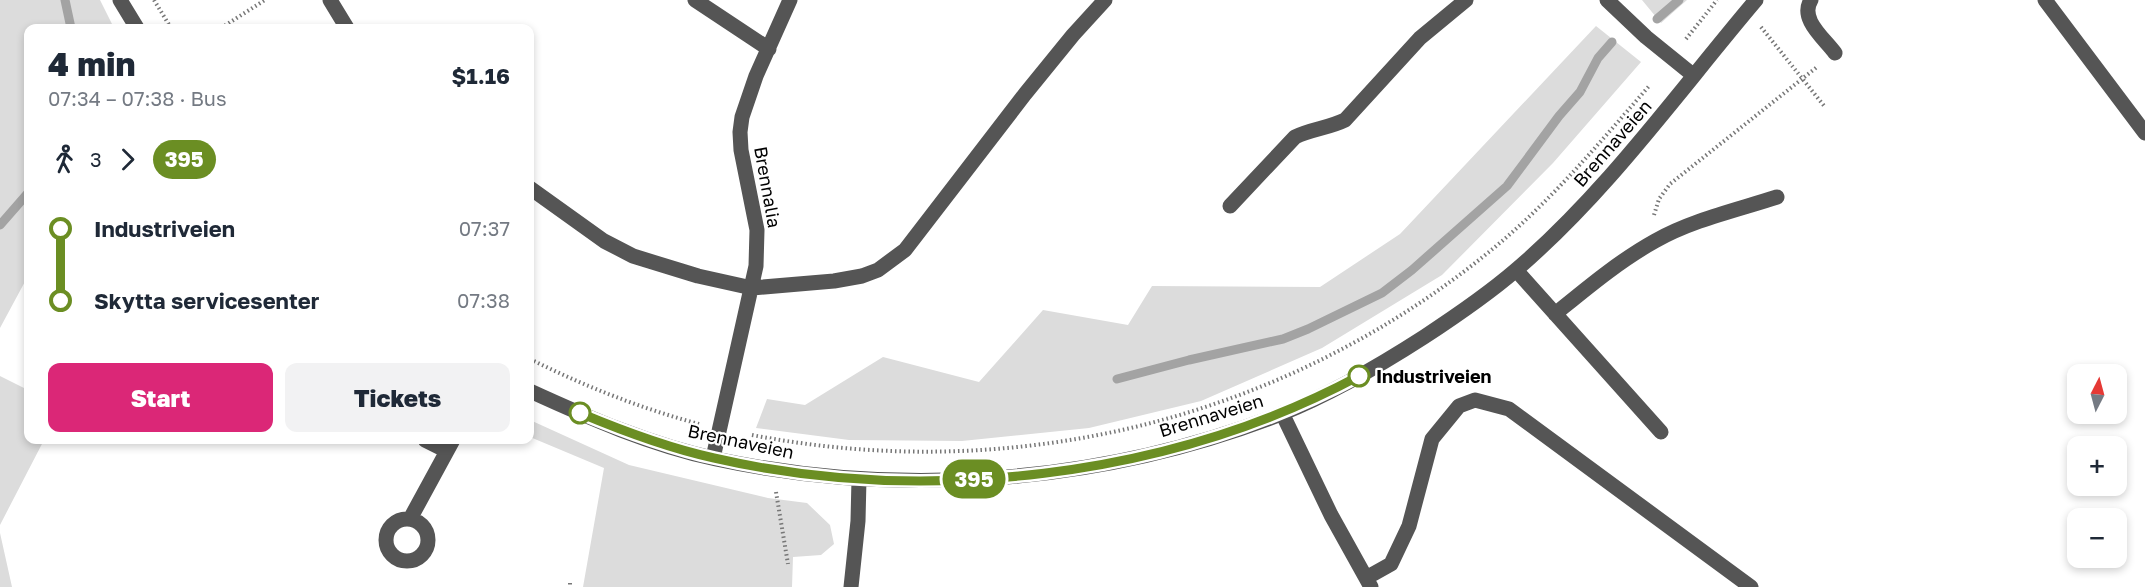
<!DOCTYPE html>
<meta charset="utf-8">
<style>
body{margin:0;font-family:"Golos Text",sans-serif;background:#f2f2f3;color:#1f2937;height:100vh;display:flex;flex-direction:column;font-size:22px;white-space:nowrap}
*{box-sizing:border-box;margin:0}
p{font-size:20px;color:#747a83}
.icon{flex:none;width:33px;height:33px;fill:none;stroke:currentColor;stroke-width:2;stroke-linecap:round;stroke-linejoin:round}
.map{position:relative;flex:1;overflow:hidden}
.sheet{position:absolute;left:24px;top:24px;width:510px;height:420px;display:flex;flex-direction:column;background:#fff;border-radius:12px;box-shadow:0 3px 9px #0003}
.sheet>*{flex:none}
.badge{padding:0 12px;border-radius:20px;font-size:21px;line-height:39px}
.needle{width:39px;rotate:6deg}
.buttons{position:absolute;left:2067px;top:364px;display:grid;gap:12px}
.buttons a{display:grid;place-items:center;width:60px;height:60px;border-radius:12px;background:#fff;box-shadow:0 3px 9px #0003;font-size:30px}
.map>.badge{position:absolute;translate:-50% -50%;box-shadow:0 0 0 3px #fff}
.legs{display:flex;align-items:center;gap:9px;height:66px;padding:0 24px;font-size:20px}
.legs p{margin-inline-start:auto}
.overview{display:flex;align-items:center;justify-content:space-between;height:102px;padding:0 24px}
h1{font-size:33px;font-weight:800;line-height:45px}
.primary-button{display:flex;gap:12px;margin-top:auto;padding:12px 24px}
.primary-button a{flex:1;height:69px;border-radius:12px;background:#db2777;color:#fff;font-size:24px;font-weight:800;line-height:69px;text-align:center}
.primary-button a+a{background:#f2f2f3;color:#1f2937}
ul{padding:0 24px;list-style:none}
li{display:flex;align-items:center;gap:21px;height:72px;font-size:22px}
li i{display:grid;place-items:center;width:9px;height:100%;margin:0 8px;background:currentColor}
li i::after{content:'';width:15px;height:15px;margin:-8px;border:4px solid;border-radius:50%;background:#fff}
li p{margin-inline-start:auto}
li:first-child i{background:linear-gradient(#0000 50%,currentColor 0)}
li:last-child i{background:linear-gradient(currentColor 50%,#0000 0)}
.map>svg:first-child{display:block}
.green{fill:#dcdcdc}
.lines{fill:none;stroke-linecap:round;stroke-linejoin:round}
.stream{stroke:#a3a3a3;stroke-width:9}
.path{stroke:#777;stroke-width:4;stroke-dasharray:1.5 3;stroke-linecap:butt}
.minor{stroke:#555;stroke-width:15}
.line-1-casing{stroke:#fff;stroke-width:14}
.line-1{stroke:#6b8e23;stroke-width:9}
.stop-1-dot{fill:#fff;stroke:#6b8e23;stroke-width:3}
.labels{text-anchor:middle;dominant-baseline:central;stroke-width:4.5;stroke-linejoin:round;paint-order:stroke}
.street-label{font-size:18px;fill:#000;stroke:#fff}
.stop-label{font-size:18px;font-weight:bold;fill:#000;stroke:#fff;text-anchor:start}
</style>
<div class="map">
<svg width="2145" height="587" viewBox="0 0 2145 587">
<rect width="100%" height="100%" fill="#fff"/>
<path class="green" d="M0,0H100L114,28H28V276L0,328Z
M1642,0H1687L1661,23Z
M1596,26L1641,62L1553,163L1442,275L1322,348L1201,401L1089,428L962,441L849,440L756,428L767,399L805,405L883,357L979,382L1043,310L1128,325L1152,286L1320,287L1400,234Z
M0,376L28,390V440H44L0,525Z
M530,420L629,465L768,498L807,503L830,525L834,544L821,555L793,557L792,587H583L604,468L530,437Z
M0,533L12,587H0Z"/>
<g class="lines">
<path class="stream" d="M65,0L71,28
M1657,19L1679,0
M0,225L28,193
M1117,379L1189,360L1283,339L1308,329L1382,293L1412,270L1507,186L1559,116L1580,92L1598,58L1612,42"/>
<path class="path" d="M154,0L171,28
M1761,27L1825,107
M221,28L265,0
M1686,39L1717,0
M1654,215L1659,199L1670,184L1817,67
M530,359C584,386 640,408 699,424
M752,435C1016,486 1287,419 1495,247C1553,199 1601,141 1650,85
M776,492L788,564
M570,583V587"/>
<path class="minor" d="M120,0L137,28
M330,0L347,28
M695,0L769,49
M1607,0L1646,37L1693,75
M1811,0C1799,19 1824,38 1835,53
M2045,0L2145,133
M530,188L604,241L633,256L698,276L752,288L834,281L862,276L878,270L905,250L1025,94L1073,35L1105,0
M1230,206L1295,137C1311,129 1329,128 1345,120L1420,38L1466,0
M1516,270L1661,432
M1555,314C1587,288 1619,261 1655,241C1692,220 1737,210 1777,197
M530,391C589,418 651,445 716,459C903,499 1103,483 1281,414C1331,394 1379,366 1424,337C1456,316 1487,295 1516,270C1608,191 1678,92 1756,0
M1282,413L1331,515L1371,587
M425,440L447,451
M713,458L756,266L757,230L741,150L740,132L742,117L756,76L790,0
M386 540a21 21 0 1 1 42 0a21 21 0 1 1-42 0Z
M410,519L453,440
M1366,578L1391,564L1409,526L1432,439L1459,406L1475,400L1509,409L1751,587
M851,587L858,521L859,479"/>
</g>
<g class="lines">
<g class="line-1-casing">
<path id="line-1" d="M580,413C623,431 668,448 714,458C924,506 1169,478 1359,376"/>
</g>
<use href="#line-1" class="line-1"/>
</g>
<g class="stop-1-dot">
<circle cx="1359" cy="376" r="10"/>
<circle cx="580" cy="413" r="10"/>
</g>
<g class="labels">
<g class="street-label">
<text transform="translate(1612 143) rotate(-49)">Brennaveien</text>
<text transform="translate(768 187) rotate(80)">Brennalia</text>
<text transform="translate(1211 415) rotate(-17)">Brennaveien</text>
<text transform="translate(741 441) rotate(12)">Brennaveien</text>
</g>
<g class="stop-label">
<text x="1376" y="376">Industriveien</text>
</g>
</g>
</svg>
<div class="buttons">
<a><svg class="needle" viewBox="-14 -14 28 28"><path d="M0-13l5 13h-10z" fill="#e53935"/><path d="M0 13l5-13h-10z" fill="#747a83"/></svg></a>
<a>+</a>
<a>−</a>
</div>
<b class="badge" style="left:974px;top:479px;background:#6b8e23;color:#fff">395</b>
<section class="sheet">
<div class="overview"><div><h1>4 min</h1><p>07:34 – 07:38 · Bus</p></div><b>$1.16</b></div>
<div class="legs"><svg class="icon" aria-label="walk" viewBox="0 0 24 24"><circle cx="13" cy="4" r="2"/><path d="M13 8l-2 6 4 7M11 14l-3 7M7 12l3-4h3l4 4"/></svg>3<svg class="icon" aria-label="forward" viewBox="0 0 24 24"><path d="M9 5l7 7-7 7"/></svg><b class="badge" style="background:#6b8e23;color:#fff">395</b></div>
<ul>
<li><i style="color:#6b8e23"></i><b>Industriveien</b><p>07:37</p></li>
<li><i style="color:#6b8e23"></i><b>Skytta servicesenter</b><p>07:38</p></li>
</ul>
<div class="primary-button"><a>Start</a><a>Tickets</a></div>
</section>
</div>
